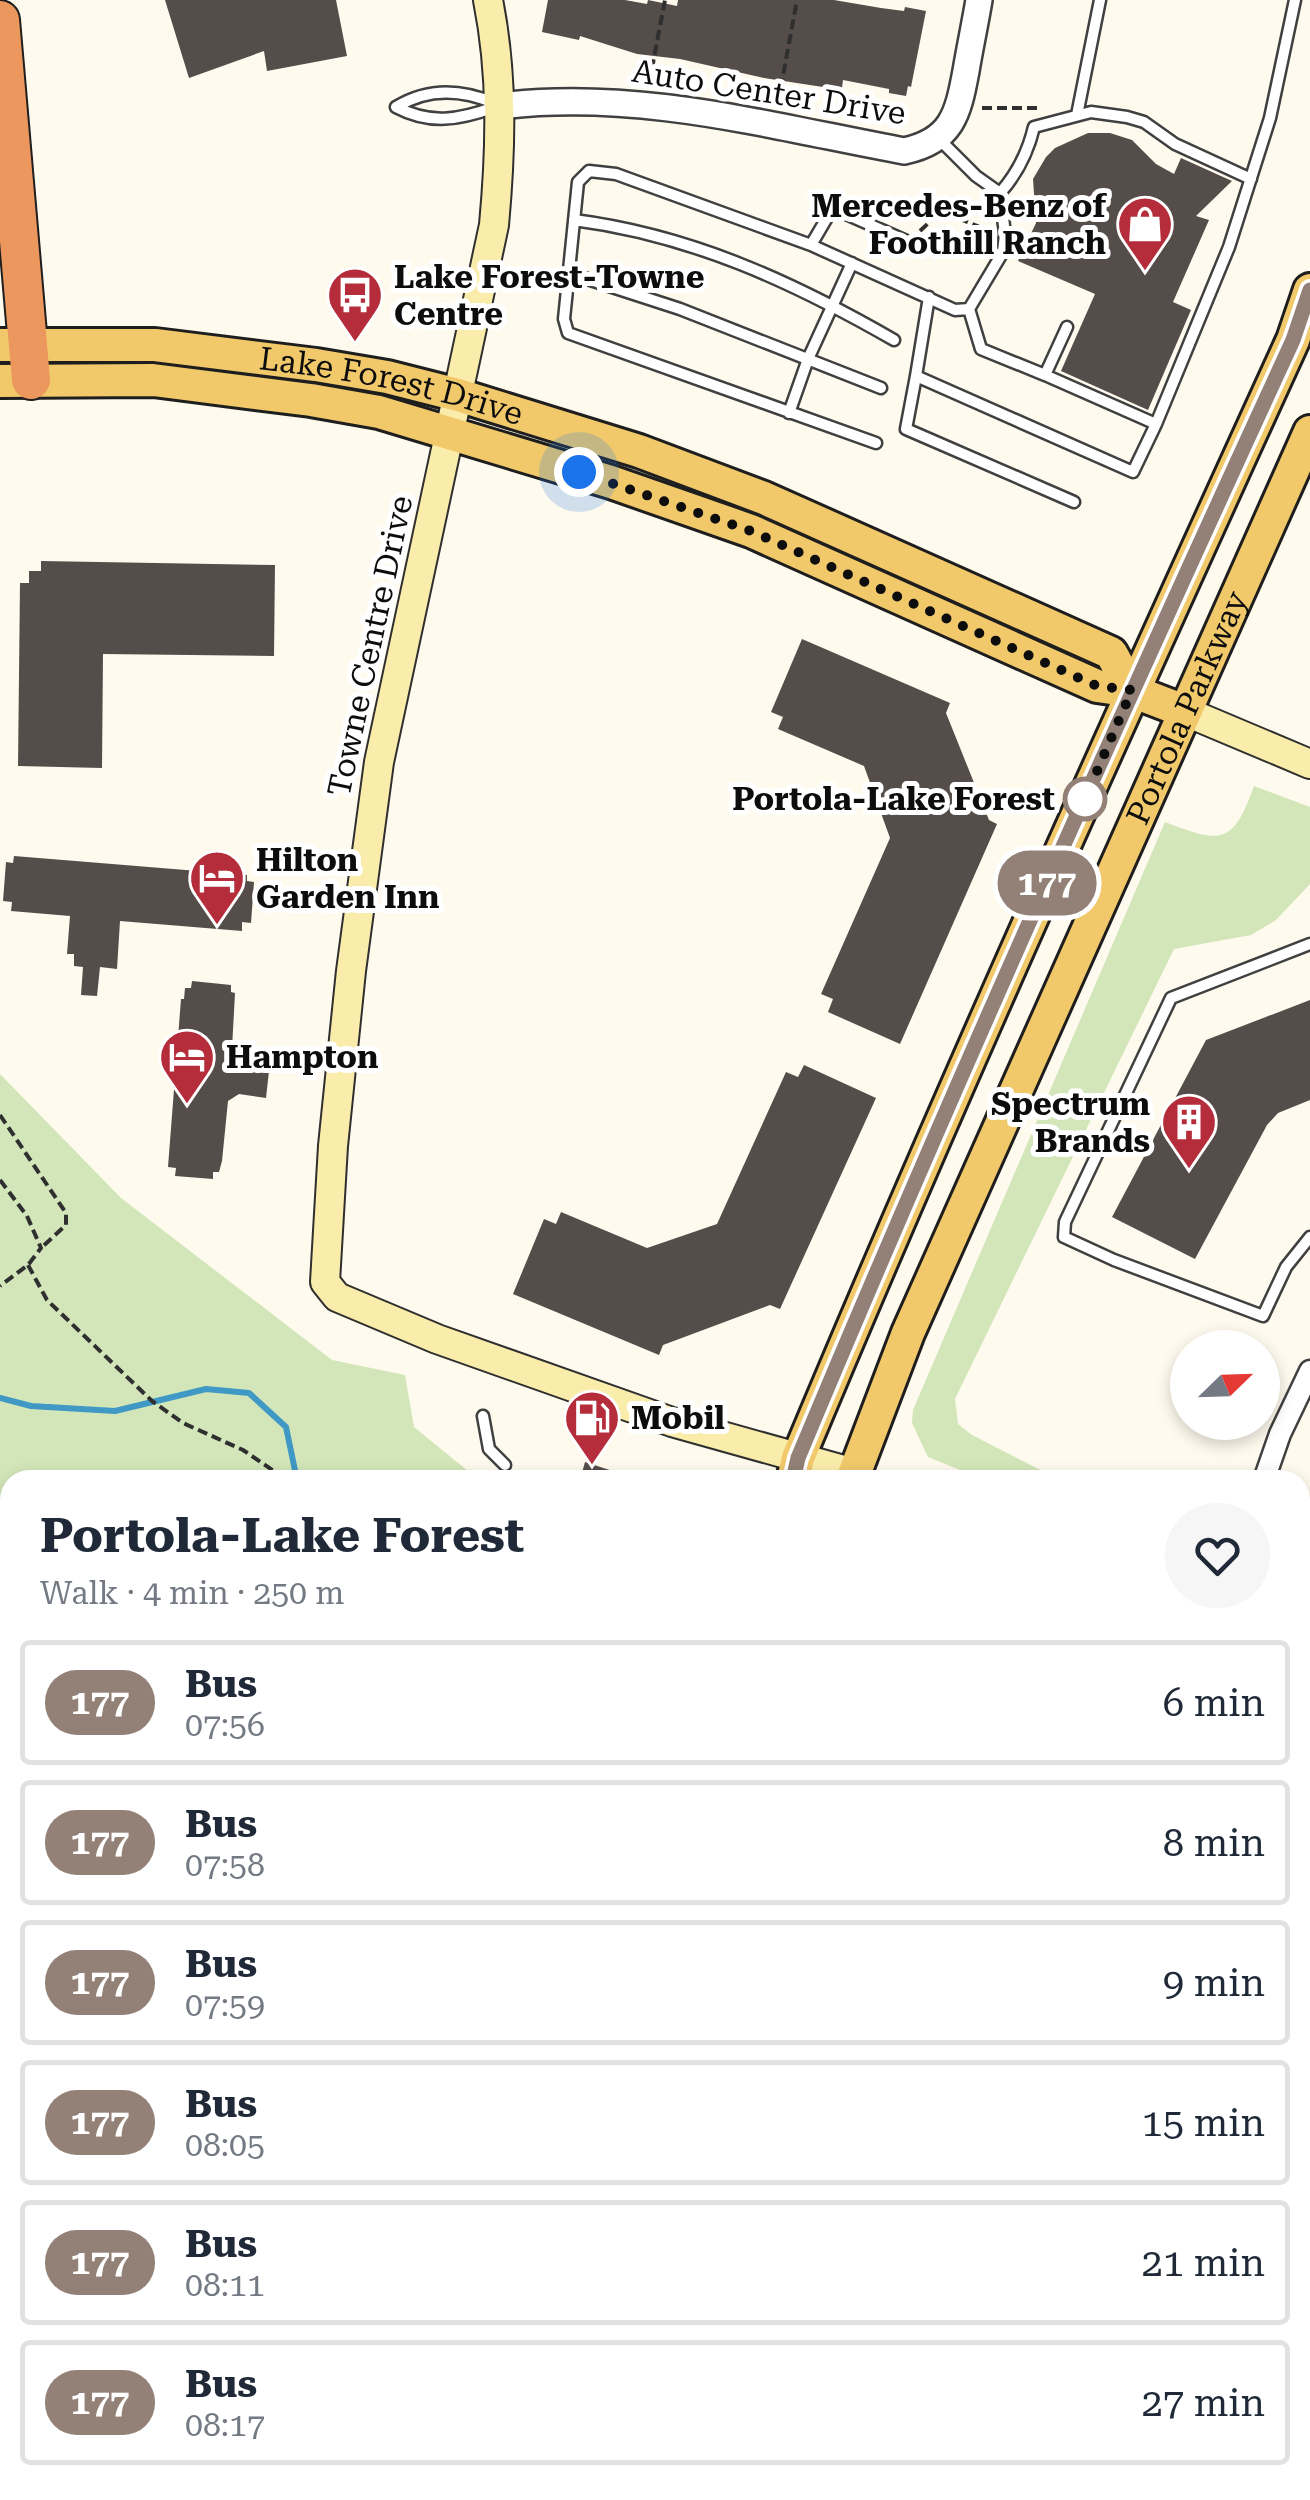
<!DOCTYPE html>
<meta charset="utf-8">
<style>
body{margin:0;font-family:"Roboto Serif",serif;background:#f6f6f7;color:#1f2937;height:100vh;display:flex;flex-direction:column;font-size:38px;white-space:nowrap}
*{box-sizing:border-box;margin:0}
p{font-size:32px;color:#747a83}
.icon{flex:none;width:55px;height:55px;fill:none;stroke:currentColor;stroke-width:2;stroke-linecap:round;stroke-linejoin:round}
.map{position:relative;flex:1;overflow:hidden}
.panel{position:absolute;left:0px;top:1470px;width:1310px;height:1030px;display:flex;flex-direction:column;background:#fff;border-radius:30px 30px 0 0;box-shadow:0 5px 15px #0003}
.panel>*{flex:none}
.badge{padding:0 20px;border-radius:32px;font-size:35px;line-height:65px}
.needle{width:65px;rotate:67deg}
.controls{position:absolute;left:1170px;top:1330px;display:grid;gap:20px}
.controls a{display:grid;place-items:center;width:110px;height:110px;border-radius:50%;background:#fff;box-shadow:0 5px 15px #0003;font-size:50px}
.you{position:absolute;width:50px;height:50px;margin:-25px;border:8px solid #fff;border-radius:50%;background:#1a73e8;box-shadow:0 0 0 15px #1a73e833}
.map>.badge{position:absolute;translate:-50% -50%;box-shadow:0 0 0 5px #fff}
.round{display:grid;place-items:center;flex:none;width:105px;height:105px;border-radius:52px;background:#f6f6f7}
.summary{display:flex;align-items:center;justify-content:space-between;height:170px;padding:0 40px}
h1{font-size:48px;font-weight:700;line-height:75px}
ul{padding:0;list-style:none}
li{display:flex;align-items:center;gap:30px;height:125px;margin:0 20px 15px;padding:0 20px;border:5px solid #e0e1e3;border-radius:10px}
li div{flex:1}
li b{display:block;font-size:38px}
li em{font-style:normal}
li .badge{min-width:110px;font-weight:700;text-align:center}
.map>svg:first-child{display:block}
.green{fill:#d3e6b9}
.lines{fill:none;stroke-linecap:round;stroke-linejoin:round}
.stream{stroke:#4098c5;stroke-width:6}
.building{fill:#554d4a}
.service-casing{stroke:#404040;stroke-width:15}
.minor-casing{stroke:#404040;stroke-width:25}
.tertiary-casing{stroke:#404040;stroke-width:30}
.secondary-casing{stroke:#2f2f2f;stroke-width:32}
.primary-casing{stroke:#1e1e1e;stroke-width:38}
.motorway-casing{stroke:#1e1e1e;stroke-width:42}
.path{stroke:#2f2f2f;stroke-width:4;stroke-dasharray:10 5;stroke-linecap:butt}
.service{stroke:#fff;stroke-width:10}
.minor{stroke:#fff;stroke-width:20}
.tertiary{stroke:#fff;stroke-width:25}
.secondary{stroke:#faedac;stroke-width:28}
.primary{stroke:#f1c96b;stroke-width:32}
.motorway{stroke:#ec975d;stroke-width:38}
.line-casing{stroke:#fff;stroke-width:22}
.line{stroke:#938177;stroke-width:15}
.walk{stroke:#0d0d0d;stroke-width:10;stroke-dasharray:0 18}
.stop-dot{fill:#fff;stroke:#938177;stroke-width:5}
.labels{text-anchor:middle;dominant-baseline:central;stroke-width:10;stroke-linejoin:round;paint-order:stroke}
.street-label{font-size:32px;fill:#0d0d0d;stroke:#fff}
.poi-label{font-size:32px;font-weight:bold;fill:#0d0d0d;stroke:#fff;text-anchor:start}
.stop-label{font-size:32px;font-weight:bold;fill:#0d0d0d;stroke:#fff;text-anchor:end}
</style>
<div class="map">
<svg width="1310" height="2500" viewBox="0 0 1310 2500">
<rect width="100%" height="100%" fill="#fefaed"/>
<path class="green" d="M1254,786L1310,807V884L1276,920L1251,935L1174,949L955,1399L958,1424L972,1435L1060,1480H985L928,1457L912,1423L913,1410L1165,822C1221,844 1233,845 1254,786Z
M0,1074L121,1198L332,1360L405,1375L414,1427L479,1480H10V1582L0,1578Z
M1300,2458L1310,2481V2500H668L665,2490H1300Z"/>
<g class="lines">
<path class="stream" d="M0,1398L31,1406L115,1411L206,1389L249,1393L286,1427L297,1480
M866,2490L877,2500"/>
</g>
<path class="building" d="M165,0H336L347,56L267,71L264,51L189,78Z
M548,0H625L647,4L648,0L677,6L678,0H834L881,8L904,11L905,7L926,11L911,87L908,86L906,96L889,93V89L843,80L842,88L836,86V89L764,78L680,59L637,54L580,36L579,40L542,32Z
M1088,133H1110L1132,140L1156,164L1174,174L1181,158L1232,181L1196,216L1209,220L1173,302L1191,310L1148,410L1061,371L1095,294L1018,261L1036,223L1033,179L1046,157L1055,148Z
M41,561L275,565L274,656L103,654L102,768L18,766L20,583H29V571H41Z
M802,639L950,703L946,713L989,820L997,824L900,1044L828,1012L833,999L821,994L890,838L864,766L778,729L783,717L771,712Z
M14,856L247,875V881L254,882L251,923L242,922V931L120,921L117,969L100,967L97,996L81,995L83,967L74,966V954H67L70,916L11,911L12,902L3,901L6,862L13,863Z
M192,981L231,985V992L235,993L231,1067L269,1071L266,1098L239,1094L228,1101L222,1161L219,1172H213V1179L175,1176L176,1168L168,1167L181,999H184L185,988H191Z
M1310,1000V1100L1278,1113L1267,1125L1195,1259L1112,1217L1206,1040Z
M804,1065L876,1098L780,1309L770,1305L663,1345L659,1355L513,1294L544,1219L556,1224L561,1212L647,1248L717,1224L786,1072L798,1077Z
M585,1462L631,1477L630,1480H580Z"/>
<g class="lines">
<g class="service-casing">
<path id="service" d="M396,107C427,88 461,89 494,103
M396,107C430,125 459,120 495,107
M1077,115L1100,0
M939,139L976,176L1000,193
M574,220C691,235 793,282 894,340
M811,245L828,216L839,211L909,242
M569,273L680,309L881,388
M929,297L916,376L1133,472L1156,424L1045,375
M969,309L981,349L1045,375L1067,327
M916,376L906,429L1074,502
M789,413L808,359L852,263
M1156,424L1229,247L1270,118L1295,0
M876,443L568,333L564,319L578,182L589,171L616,174L811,245L955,310L969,309L1003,252L1005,234L1000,193C1017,174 1028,152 1034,127L1091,112L1127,117L1144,122L1175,144L1251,179
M1310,944L1171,998L1065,1222L1064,1237L1114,1260L1263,1316L1286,1267L1310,1237
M483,1416L489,1449L505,1465
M248,2500L254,2490"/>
</g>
<g class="minor-casing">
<path id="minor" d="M1264,1480L1280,1434L1310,1371"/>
</g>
<g class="tertiary-casing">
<path id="tertiary" d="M500,106C637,89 770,126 904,151C952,141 958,114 966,71C970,47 975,24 979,0
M1300,1728L1310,1739
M454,2490L471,2500
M512,2490L519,2500"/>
</g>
<g class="secondary-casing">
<path id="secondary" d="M488,0C503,75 501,149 494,225L379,762L351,971L333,1146L325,1282L337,1297L437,1339L672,1422L854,1473
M1184,711L1310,764"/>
</g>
<g class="primary-casing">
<g id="primary">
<path id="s1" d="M0,345H155L316,365L387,377L458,395L639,451L764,498L1111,653L1132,691"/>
<path d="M0,381L153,380L311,400L379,412L611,482L751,531L1097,686L1132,691L1184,711"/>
<path d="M793,1480L798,1458C955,1082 1124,710 1293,340L1310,290"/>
<path id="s2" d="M852,1480L908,1333L1310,432"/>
<path d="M632,2490L634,2500"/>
<path d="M533,2500L537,2490"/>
<path d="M593,2500L598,2490"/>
</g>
</g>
<g class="motorway-casing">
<path id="motorway" d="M0,20L31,380"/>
</g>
<path class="path" d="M649,84L665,0
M778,103L797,0
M982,108H1037
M920,231L936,216H953L987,230L991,227
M0,1115L66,1213V1225L41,1248
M0,1180L27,1216L41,1248L28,1265L0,1286
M28,1265L47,1300L152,1401L183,1423L243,1450L287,1480
M0,1527L10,1533
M0,2190L10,2197
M745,2490L748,2500
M1021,2490L1026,2500"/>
<use href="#service" class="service"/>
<use href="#minor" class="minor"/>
<use href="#tertiary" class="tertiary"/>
<use href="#secondary" class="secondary"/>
<use href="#primary" class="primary"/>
<use href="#motorway" class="motorway"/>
</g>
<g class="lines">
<g class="line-casing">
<path id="line" d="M793,1480L798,1458C955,1082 1123,710 1293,340L1310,290"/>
</g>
<use href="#line" class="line"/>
<path class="walk" d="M579,472L751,531L1097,686L1132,690L1085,799"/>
</g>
<defs>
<g id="shop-pin" transform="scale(2.875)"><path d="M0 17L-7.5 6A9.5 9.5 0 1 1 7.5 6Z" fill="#b52d3b" stroke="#fff"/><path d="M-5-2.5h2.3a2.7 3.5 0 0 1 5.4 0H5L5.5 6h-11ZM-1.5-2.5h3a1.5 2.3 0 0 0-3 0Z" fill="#fff"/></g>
<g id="bus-pin" transform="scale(2.875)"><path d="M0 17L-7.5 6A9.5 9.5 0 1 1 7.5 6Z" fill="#b52d3b" stroke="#fff"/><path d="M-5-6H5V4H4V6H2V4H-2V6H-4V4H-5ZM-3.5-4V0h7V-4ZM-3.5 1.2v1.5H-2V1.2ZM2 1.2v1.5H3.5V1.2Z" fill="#fff"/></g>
<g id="hotel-pin" transform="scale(2.875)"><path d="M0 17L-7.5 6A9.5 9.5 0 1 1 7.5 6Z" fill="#b52d3b" stroke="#fff"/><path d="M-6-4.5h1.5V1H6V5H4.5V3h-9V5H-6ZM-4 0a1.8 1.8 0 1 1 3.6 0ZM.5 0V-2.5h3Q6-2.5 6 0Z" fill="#fff"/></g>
<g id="building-pin" transform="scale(2.875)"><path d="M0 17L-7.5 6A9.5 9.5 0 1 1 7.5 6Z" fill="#b52d3b" stroke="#fff"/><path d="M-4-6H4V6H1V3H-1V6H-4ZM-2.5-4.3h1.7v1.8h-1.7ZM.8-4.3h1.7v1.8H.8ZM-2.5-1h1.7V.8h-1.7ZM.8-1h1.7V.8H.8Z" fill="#fff"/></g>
<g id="fuel-pin" transform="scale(2.875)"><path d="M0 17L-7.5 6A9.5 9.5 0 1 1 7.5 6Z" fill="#b52d3b" stroke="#fff"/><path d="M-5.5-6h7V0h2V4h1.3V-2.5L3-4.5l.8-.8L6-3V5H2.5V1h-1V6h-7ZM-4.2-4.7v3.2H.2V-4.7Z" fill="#fff"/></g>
</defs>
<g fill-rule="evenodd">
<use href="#shop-pin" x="1145" y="224"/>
<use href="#bus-pin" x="355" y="295"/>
<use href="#hotel-pin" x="217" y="878"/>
<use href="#hotel-pin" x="187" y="1057"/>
<use href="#building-pin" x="1189" y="1122"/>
<use href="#fuel-pin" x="592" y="1418"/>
</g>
<circle class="stop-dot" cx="1085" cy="799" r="20"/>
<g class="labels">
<g class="street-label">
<text transform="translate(769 92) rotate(9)">Auto Center Drive</text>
<text stroke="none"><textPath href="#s1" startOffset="395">Lake Forest Drive</textPath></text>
<text transform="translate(370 646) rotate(-78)">Towne Centre Drive</text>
<text stroke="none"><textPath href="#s2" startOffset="842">Portola Parkway</textPath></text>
</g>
<g class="poi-label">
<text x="1106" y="206" text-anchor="end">Mercedes-Benz of<tspan x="1106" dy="37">Foothill Ranch</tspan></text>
<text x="394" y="277">Lake Forest-Towne<tspan x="394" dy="37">Centre</tspan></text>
<text x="256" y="860">Hilton<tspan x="256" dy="37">Garden Inn</tspan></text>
<text x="226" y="1057">Hampton</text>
<text x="1150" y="1104" text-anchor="end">Spectrum<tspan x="1150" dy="37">Brands</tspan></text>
<text x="631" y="1418">Mobil</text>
</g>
<g class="stop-label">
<text x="1055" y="799">Portola-Lake Forest</text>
</g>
</g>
</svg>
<div class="controls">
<a><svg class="needle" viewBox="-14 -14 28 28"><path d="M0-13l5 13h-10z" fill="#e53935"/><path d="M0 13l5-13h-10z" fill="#747a83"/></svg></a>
</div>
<div class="you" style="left:579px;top:472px"></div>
<b class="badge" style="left:1047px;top:883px;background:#938177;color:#fff">177</b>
<section class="panel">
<div class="summary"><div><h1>Portola-Lake Forest</h1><p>Walk · 4 min · 250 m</p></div><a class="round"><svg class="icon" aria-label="heart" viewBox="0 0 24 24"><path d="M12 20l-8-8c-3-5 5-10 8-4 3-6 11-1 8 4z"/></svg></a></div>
<ul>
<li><span class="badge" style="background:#938177;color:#fff">177</span><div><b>Bus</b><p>07:56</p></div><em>6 min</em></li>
<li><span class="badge" style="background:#938177;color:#fff">177</span><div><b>Bus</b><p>07:58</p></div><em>8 min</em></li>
<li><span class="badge" style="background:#938177;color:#fff">177</span><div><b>Bus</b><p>07:59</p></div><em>9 min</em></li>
<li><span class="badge" style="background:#938177;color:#fff">177</span><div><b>Bus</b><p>08:05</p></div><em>15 min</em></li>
<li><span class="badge" style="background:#938177;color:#fff">177</span><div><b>Bus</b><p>08:11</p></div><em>21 min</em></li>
<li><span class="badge" style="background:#938177;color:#fff">177</span><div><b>Bus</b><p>08:17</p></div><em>27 min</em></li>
</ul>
</section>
</div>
